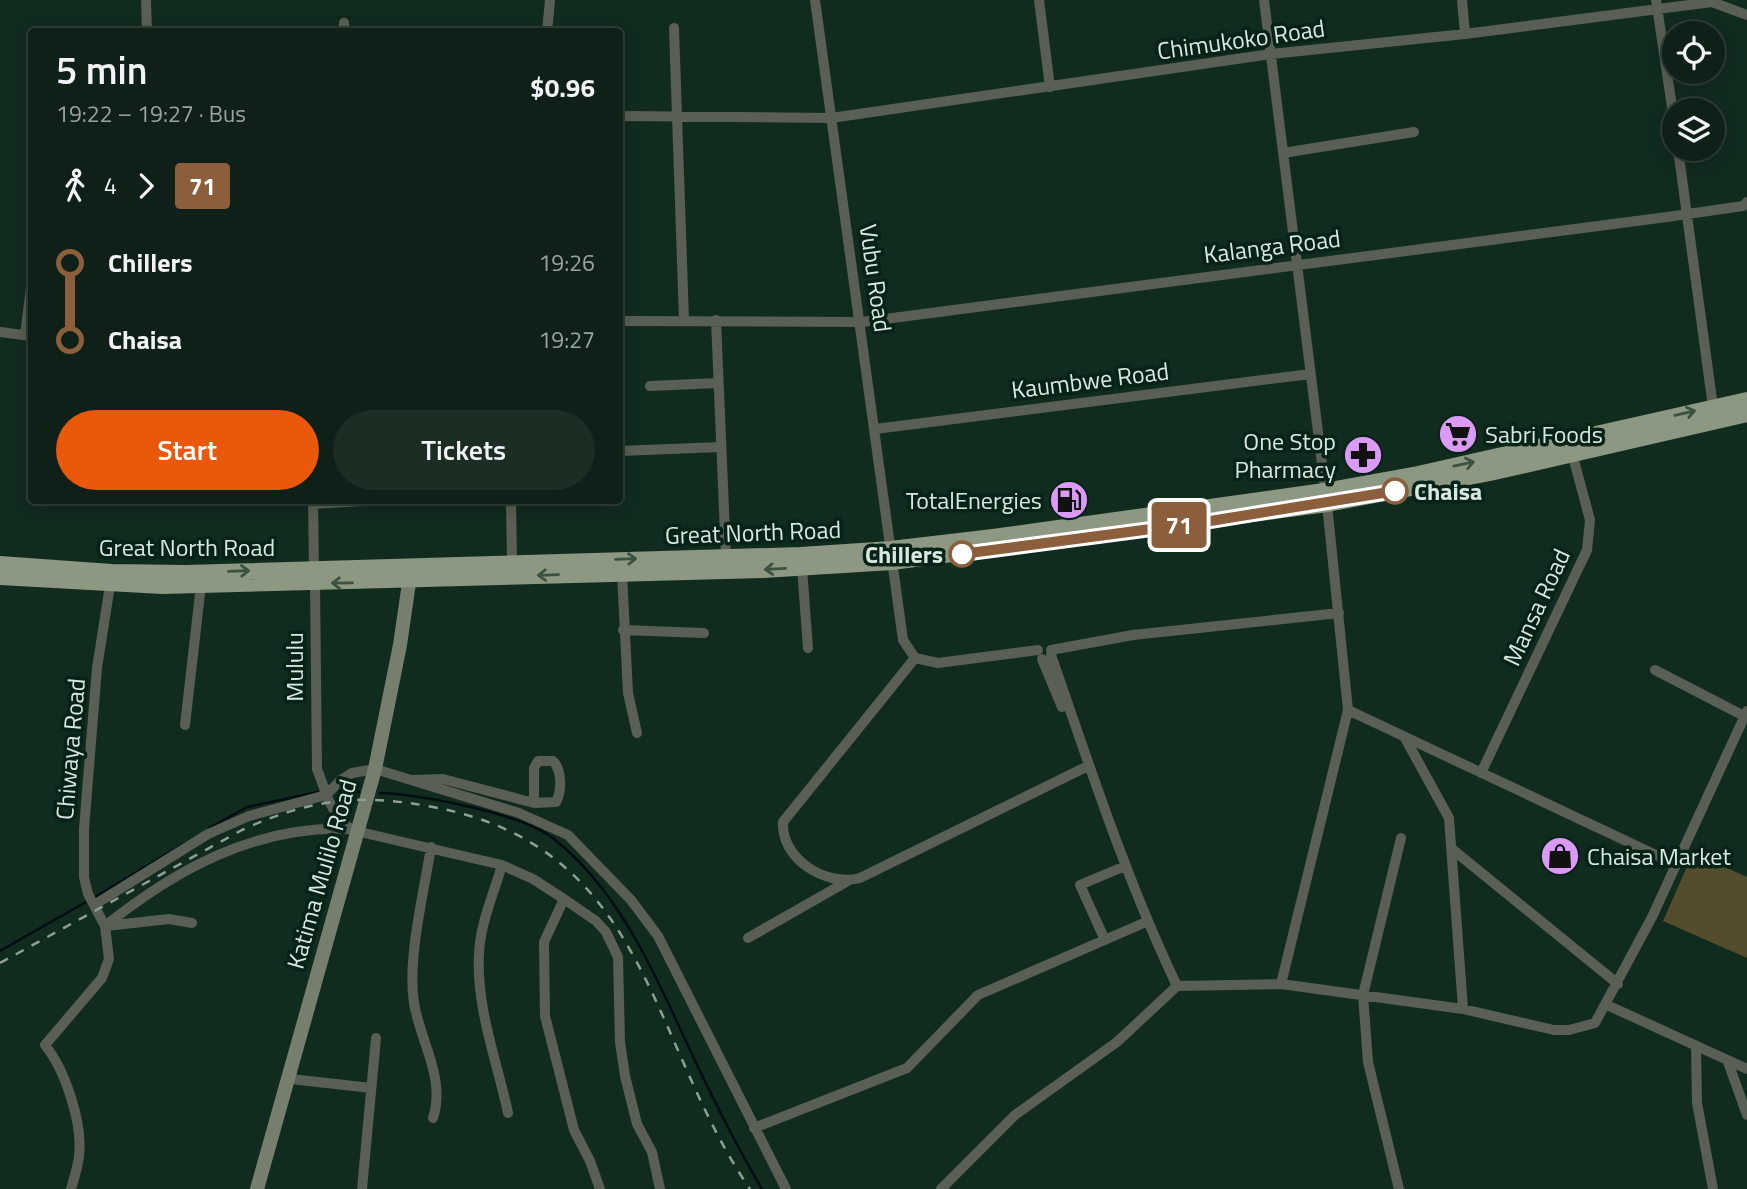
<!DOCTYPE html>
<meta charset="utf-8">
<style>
body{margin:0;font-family:"Titillium Web",sans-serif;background:#1c2d24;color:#f1f3f6;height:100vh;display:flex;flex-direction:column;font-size:26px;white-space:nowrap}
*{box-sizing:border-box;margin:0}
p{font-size:23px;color:#9ba3a1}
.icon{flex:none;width:38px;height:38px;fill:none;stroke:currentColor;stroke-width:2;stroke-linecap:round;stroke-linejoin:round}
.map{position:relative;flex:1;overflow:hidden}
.drawer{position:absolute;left:28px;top:28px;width:595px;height:476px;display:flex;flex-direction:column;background:#0e2017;border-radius:7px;box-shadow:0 4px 18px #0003,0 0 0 2px #2e3e36}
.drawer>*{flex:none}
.badge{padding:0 14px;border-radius:5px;font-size:24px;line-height:46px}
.tools{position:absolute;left:1662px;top:21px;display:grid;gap:14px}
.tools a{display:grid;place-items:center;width:63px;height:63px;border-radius:50%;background:#0e2017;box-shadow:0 4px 18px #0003,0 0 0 2px #2e3e36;font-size:35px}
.map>.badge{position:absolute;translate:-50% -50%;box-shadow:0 0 0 4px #fff}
.legs{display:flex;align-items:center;gap:10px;height:77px;padding:0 28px;font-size:23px}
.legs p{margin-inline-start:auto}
.head{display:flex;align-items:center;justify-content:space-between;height:119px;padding:0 28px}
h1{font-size:38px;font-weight:600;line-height:52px}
.cta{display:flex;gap:14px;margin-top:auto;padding:14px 28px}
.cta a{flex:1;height:80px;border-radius:42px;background:#ea580c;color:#fff;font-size:28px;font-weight:600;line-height:80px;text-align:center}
.cta a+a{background:#1c2d24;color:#f1f3f6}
ul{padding:0 28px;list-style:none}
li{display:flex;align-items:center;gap:24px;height:77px;font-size:26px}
li i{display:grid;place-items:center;width:10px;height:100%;margin:0 9px;background:currentColor}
li i::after{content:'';width:18px;height:18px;margin:-9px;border:5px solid;border-radius:50%;background:#0e2017}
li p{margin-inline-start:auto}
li:first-child i{background:linear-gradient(#0000 50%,currentColor 0)}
li:last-child i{background:linear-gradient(currentColor 50%,#0000 0)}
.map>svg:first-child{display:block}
.green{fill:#534d2d}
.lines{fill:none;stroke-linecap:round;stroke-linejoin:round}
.stream{stroke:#000d13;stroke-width:2.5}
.street{stroke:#595f54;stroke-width:10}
.secondary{stroke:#767f6e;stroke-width:14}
.primary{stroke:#8d9882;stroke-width:16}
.rail{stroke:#8c9f95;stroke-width:2.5;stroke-dasharray:9 9;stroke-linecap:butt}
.oneway{stroke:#3d5141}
.line-1-casing{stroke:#fff;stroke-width:16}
.line-1{stroke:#8b5e3c;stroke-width:10}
.stop-1-dot{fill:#fff;stroke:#8b5e3c;stroke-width:3.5}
.labels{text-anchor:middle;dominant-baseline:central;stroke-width:7;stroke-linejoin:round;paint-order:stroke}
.street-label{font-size:24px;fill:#d9e8df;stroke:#072216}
.poi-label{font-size:24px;fill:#d9e8df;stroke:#072216;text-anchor:start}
.stop-label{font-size:24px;font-weight:bold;fill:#d9e8df;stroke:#072216;text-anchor:start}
</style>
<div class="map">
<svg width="1747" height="1189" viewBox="0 0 1747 1189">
<rect width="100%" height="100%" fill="#122b1f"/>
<path class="green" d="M1693,853L1747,877V958L1663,921Z"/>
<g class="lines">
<path class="stream" d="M340,791L359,792
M380,793C422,795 521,813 554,839C617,889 651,966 684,1037C708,1089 733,1140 762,1189
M209,828L247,807L318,792
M95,897L185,843
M0,951L86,902"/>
<path class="street" d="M146,0L147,32
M815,0L903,640L915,658L938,663L1038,650
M1039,0L1050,87
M1264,0L1327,504L1348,710L1281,984
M1462,0L1465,34
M1656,0L1675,127
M674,28L684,320
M344,32V23
M547,32L550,0
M620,116L831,118L1271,54L1465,34L1712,2L1747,15
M1678,149L1713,407
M1283,153L1414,132
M716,320L726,557
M620,321L862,322L1667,217L1743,206L1747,202
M0,332L31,336
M25,335L32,280
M650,386L718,383
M875,429L1310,374
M620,451L720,447
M313,500L314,569
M511,500L512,563
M313,504L379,500
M802,568L808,648
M622,573L628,693L637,733
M315,583L317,769L329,801L340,821L350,828
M623,630L704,633
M1051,650L1133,635L1339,613
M1051,655C1090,767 1126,879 1177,986L1281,984L1463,1009L1554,1030H1569L1595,1023L1652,917L1747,711
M915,658L783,822C781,859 826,887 860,878L1088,766
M1042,659L1062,707
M1655,670L1744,716
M1348,710L1675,864
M185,725L201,585
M1405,738L1449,818L1463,1009
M538,761H553C562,770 562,791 556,802L534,803V768Z
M1481,773L1587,550L1590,520L1572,453
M411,780L443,779L534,803
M431,847C424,892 407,959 414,1003C420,1041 446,1078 433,1118
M1452,849L1618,984
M502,865C494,893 480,924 479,954C476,1008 497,1061 508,1113
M564,899L544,942L545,1016L574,1130L590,1161L600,1189
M94,905L208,834L249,816L326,795L341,780L352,773L375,769L519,813L568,835L631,900L658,936L786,1189
M105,926C176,869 255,826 347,829L502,865L533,879L564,899L596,921L606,932L618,957L620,1042L625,1076L637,1124L652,1152L660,1189
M106,926L169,919L192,923
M748,938L848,881
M1105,940L1080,885L1125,866
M1607,1005L1747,1069
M1696,1047L1697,1103L1713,1189
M1728,1062L1747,1115
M291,1079L371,1088
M754,1128L907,1068L978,995L1146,922
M71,1189C74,1178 78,1167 79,1156C83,1123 65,1070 45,1045L102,978L109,959L105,926L88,894L84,877V829L97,668L111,579
M362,1189L376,1038
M941,1189L1015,1115L1117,1042L1177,986
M1399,1189L1368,1062L1363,995L1401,838"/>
<path class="secondary" d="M257,1189L375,769L400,645L411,569"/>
<path class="primary" d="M0,564L111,572L186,573L801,555L891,549L993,537L1324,491L1418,474L1747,400
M0,577L162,586L763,570L892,562L1327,504L1490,473L1747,414"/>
<path class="rail" d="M0,963L242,830C310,799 360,793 433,807C649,847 647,1039 750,1189"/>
</g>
<defs><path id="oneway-shaft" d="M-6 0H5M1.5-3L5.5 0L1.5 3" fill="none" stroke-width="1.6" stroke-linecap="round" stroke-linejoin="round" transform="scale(1.75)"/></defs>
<g class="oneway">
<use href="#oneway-shaft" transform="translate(1685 413) rotate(-13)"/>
<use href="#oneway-shaft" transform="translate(1464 464) rotate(-12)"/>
<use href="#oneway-shaft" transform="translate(626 559) rotate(-2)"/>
<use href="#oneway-shaft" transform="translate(775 569) rotate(177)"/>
<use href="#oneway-shaft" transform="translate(239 571) rotate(-2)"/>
<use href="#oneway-shaft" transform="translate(548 575) rotate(178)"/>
<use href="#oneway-shaft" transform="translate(342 583) rotate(179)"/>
</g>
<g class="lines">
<g class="line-1-casing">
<path id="line-1" d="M962,554L1204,522L1395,491"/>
</g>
<use href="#line-1" class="line-1"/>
</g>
<defs>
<g id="supermarket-disc" transform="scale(2.0125)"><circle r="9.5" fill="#da9af6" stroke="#072216"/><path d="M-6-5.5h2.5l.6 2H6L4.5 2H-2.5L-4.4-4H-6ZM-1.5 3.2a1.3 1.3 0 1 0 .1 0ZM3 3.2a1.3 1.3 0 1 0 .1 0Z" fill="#111"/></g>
<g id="pharmacy-disc" transform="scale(2.0125)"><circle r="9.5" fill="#da9af6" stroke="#072216"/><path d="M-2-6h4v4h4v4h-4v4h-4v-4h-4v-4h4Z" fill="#111"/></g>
<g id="fuel-disc" transform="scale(2.0125)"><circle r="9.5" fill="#da9af6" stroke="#072216"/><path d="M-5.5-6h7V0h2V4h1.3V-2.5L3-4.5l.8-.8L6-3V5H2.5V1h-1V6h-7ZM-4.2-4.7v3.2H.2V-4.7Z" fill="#111"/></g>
<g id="shop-disc" transform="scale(2.0125)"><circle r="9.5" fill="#da9af6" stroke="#072216"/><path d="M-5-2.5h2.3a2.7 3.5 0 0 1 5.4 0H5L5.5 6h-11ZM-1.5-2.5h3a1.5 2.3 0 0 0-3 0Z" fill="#111"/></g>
</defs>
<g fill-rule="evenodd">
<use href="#supermarket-disc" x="1458" y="434"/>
<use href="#pharmacy-disc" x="1363" y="455"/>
<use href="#fuel-disc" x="1069" y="500"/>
<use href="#shop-disc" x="1560" y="856"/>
</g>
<g class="stop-1-dot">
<circle cx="1395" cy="491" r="12"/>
<circle cx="962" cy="554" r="12"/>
</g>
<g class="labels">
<g class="street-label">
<text transform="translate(1241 39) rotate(-8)">Chimukoko Road</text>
<text transform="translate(1272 246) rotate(-7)">Kalanga Road</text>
<text transform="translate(876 278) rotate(82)">Vubu Road</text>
<text transform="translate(1090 380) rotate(-7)">Kaumbwe Road</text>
<text transform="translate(753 532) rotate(-2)">Great North Road</text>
<text x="187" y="547">Great North Road</text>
<text transform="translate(1536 607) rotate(-65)">Mansa Road</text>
<text transform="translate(294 667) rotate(-90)">Mululu</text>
<text transform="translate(70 749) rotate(-85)">Chiwaya Road</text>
<text transform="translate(321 874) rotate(-74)">Katima Mulilo Road</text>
</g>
<g class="poi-label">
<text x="1485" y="434">Sabri Foods</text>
<text x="1336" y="441" text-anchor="end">One Stop<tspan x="1336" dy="28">Pharmacy</tspan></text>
<text x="1042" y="500" text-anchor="end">TotalEnergies</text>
<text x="1587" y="856">Chaisa Market</text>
</g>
<g class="stop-label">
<text x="1414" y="491">Chaisa</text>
<text x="943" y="554" text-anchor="end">Chillers</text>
</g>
</g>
</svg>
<div class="tools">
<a><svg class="icon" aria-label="locate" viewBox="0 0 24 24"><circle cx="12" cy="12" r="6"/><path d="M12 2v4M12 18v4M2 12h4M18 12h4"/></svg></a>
<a><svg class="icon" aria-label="layers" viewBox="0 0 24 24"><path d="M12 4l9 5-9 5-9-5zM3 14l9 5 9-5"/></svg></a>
</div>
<b class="badge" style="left:1179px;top:525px;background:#8b5e3c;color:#fff">71</b>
<section class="drawer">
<div class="head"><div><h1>5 min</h1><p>19:22 – 19:27 · Bus</p></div><b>$0.96</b></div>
<div class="legs"><svg class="icon" aria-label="walk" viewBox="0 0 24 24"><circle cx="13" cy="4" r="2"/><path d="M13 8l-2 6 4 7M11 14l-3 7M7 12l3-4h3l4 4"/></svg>4<svg class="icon" aria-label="forward" viewBox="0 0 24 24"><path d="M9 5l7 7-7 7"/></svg><b class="badge" style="background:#8b5e3c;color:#fff">71</b></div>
<ul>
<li><i style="color:#8b5e3c"></i><b>Chillers</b><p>19:26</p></li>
<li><i style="color:#8b5e3c"></i><b>Chaisa</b><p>19:27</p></li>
</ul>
<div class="cta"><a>Start</a><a>Tickets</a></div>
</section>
</div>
